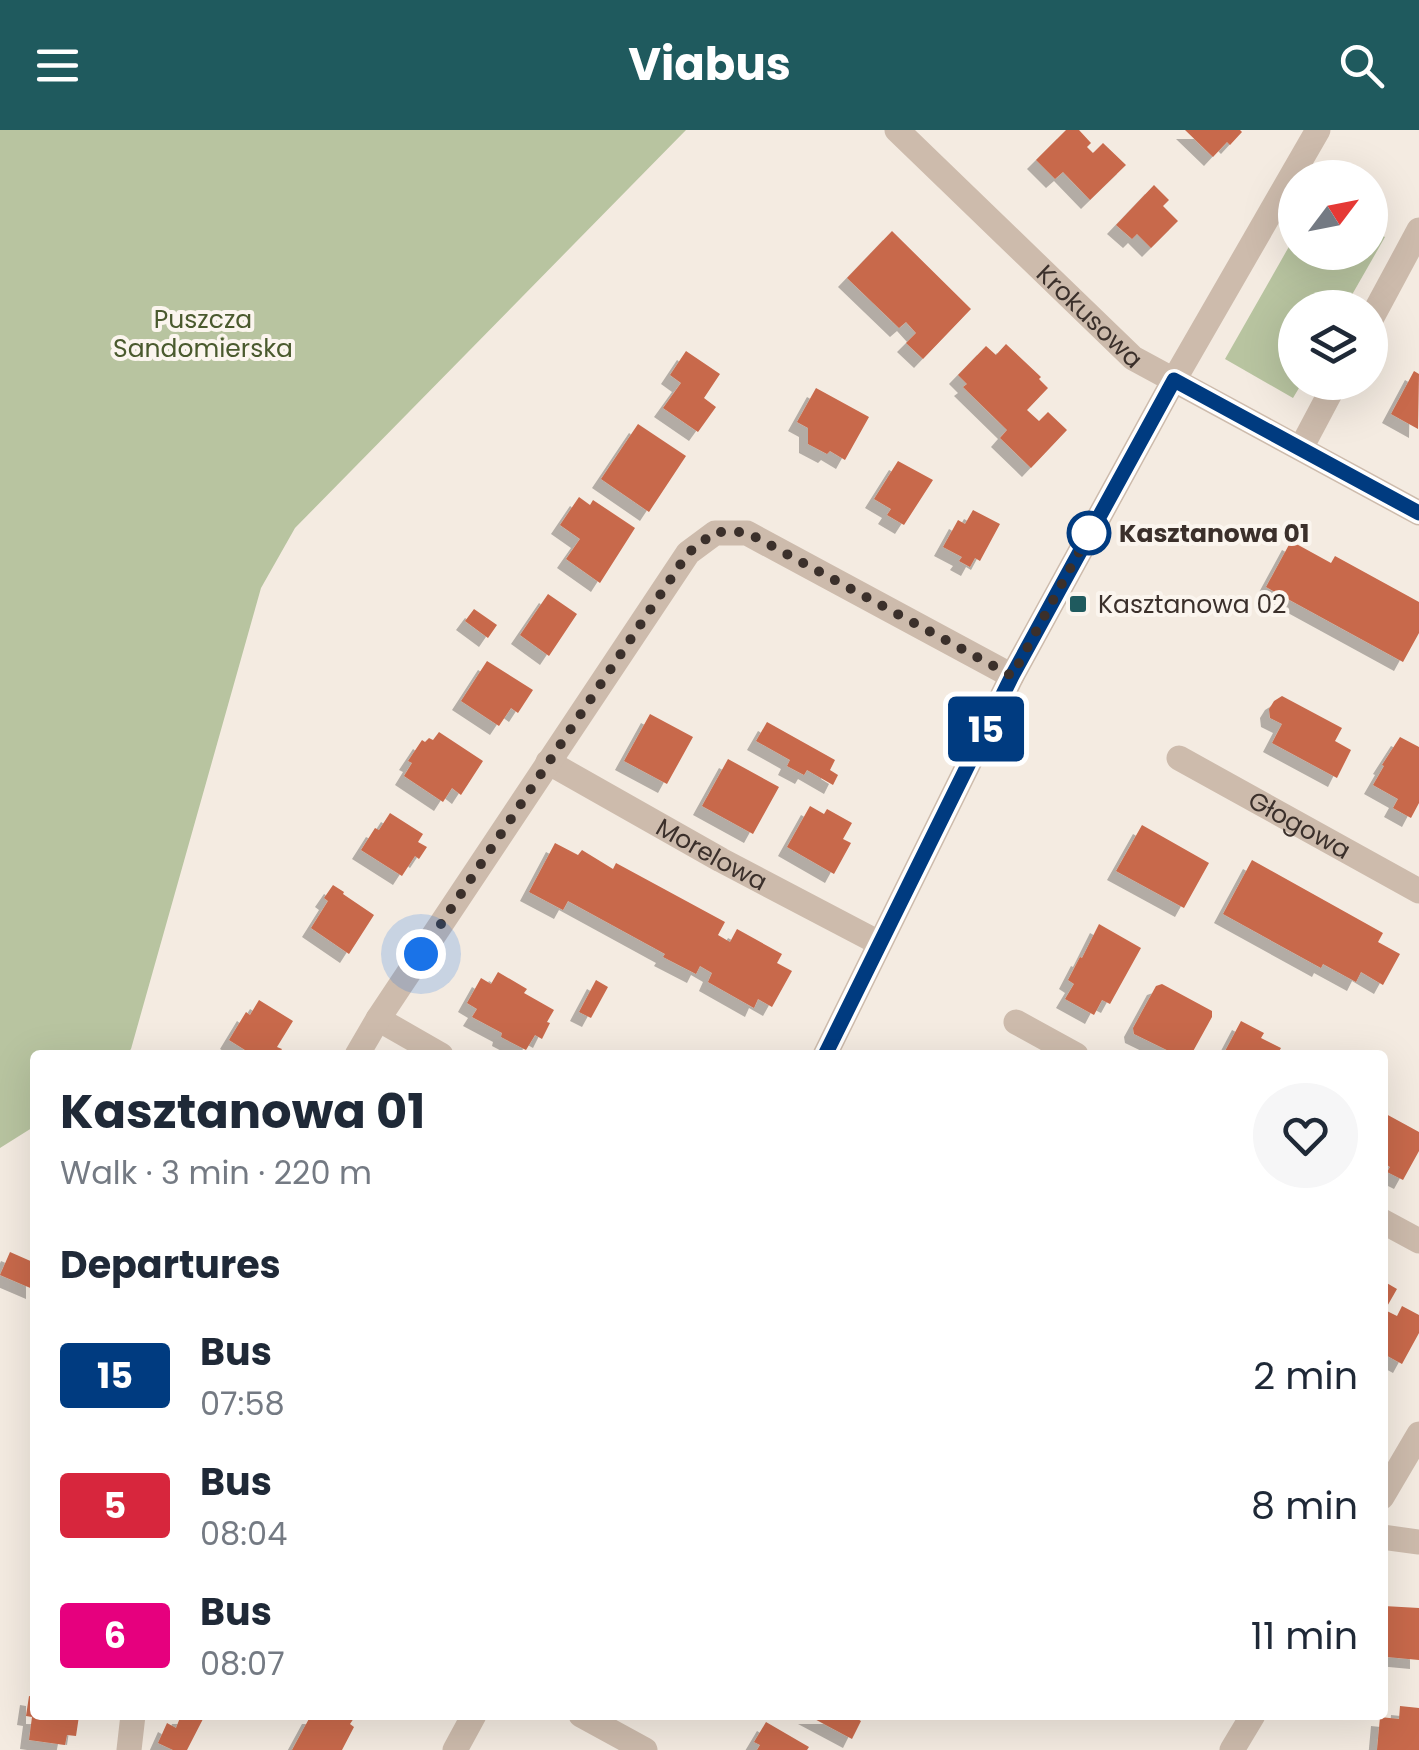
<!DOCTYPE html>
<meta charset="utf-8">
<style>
body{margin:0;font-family:Poppins,sans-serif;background:#f6f6f7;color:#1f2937;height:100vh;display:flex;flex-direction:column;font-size:38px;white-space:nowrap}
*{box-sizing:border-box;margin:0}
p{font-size:32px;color:#747a83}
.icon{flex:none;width:55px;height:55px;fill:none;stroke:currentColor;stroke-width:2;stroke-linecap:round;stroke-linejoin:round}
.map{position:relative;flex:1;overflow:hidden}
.panel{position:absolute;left:30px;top:920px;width:1358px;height:670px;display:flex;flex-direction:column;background:#fff;border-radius:10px;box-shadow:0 10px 40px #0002}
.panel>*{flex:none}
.badge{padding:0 20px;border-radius:8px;font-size:35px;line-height:65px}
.needle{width:65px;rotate:58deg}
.buttons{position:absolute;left:1278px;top:30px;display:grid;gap:20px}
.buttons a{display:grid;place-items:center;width:110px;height:110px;border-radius:50%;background:#fff;box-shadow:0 10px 40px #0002;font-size:50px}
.you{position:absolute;width:50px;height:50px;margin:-25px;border:8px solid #fff;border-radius:50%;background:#1a73e8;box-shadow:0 0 0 15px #1a73e833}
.map>.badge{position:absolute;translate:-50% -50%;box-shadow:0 0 0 5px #fff}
h2{padding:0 30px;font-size:38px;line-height:90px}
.round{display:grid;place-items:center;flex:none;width:105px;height:105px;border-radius:52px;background:#f6f6f7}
.overview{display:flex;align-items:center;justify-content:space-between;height:170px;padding:0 30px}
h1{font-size:48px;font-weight:700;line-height:75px}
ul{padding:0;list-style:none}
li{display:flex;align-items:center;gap:30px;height:130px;padding:0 30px}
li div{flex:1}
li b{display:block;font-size:38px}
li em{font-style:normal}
li .badge{min-width:110px;font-weight:700;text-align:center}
header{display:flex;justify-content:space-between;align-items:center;height:130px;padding:0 30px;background:#1f5a5e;color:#fff;font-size:45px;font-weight:700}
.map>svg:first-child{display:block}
.green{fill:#b8c4a0}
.building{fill:#c8694b;filter:url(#shadow)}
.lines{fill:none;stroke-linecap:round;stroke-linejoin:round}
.minor{stroke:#cdbbac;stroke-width:25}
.line-casing{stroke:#fff;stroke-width:22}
.line{stroke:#003b80;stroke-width:15}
.walk{stroke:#3b302b;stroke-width:10;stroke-dasharray:0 18}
.stop-dot{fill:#fff;stroke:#003b80;stroke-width:5}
.poi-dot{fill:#1f5a5e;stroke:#fbf5ee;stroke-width:4}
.labels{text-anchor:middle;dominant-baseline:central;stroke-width:8;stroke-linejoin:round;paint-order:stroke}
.street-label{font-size:25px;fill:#3b302b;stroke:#fbf5ee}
.park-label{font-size:25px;fill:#4a5a2e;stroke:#fbf5ee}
.stop-label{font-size:25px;font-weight:bold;fill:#3b302b;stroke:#fbf5ee;text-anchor:start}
.poi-label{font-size:25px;fill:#3b302b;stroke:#fbf5ee;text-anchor:start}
</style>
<header><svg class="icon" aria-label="menu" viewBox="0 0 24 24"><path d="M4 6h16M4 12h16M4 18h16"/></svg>Viabus<svg class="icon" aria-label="search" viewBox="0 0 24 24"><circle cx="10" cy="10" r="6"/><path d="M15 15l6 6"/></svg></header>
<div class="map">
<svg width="1419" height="1620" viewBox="0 0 1419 1620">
<defs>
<filter id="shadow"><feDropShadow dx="-9" dy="9" stdDeviation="0" flood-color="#0004"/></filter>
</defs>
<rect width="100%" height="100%" fill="#f4ebe1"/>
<path class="green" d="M0,0H686L295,398L261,458L131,919L126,925H35V996L0,1018Z
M1370,99L1385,107L1345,177L1295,178V252L1302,253L1293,268L1225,229L1295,106V122H1370Z"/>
<path class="building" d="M1066,0H1079L1091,13L1087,17L1093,23L1103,13L1126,35L1090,70L1063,42L1055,49L1036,30Z
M1185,0H1240L1242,2L1230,15L1227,12L1213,27Z
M1154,55L1169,70L1163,76L1178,91L1151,118L1137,104L1132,109L1116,95Z
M892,101L971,179L923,229L906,213L916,203L906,192L899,198L847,148Z
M1006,214L1041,247L1039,249L1048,258L1027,280L1039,291L1048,282L1067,300L1031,338L1000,308L1007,300L963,257L967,254L958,245L986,216L996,225Z
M686,221L720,244L704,268L716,277L698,302L663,278L681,253L670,245Z
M1414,241L1419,244L1418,299L1391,284Z
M816,258L869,287L845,330L830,321L827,324L808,314V298L797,292Z
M638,294L686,326L649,382L601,349Z
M898,331L933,350L904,395L887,385L891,379L874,369Z
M579,367L590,375L593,370L635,398L600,453L566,429L580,409L560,395Z
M973,380L1000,394L980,431L975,428L970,437L959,431L962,427L943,417L958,390L965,394Z
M1291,411L1331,433L1335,426L1419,472V503L1403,532L1266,457Z
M548,464L577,484L549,526L520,505Z
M474,479L497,495L488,508L465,491Z
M487,531L533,560L518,583L511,578L499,596L461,571Z
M1282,566L1342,598L1335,611L1351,620L1337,648L1272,613L1282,594L1270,588L1269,579L1274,571Z
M650,584L693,607L667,654L624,631Z
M767,592L835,630L830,640L838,645L833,655L807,640L804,645L787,636L790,630L756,611Z
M439,602L483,631L461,665L452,658L443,672L404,646L412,633L408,631L422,610L425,612L429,608L433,610Z
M1400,607L1419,617V673L1411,688L1393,678L1398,669L1373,655L1384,636L1382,635Z
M728,629L779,657L753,704L702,676Z
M810,676L824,684L827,679L852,693L843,709L851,713L834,744L787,717Z
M390,683L423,704L418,712L427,717L419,729L415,726L402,746L361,720L375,698L379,700Z
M1142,695L1209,733L1184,778L1116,741Z
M555,713L578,725L582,720L613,739L616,733L725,792L718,805L730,812L737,799L782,824L777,833L792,841L772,877L758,869L754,878L708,852L712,843L700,836L696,844L663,827L665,824L568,771L563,780L529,762Z
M1252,730L1383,803L1378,812L1400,824L1383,855L1361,842L1356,852L1323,834L1321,838L1223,784Z
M333,755L344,762L343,764L374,785L349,824L311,798L328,771L324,768Z
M1099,794L1141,818L1110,874L1102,870L1094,885L1065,869L1074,854L1068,850L1080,827L1082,828Z
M498,842L527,859L524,863L554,880L547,892L550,893L542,909L535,905L526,920L501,907L502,903L472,887L477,879L467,873L481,848L491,854Z
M596,850L608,857L591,888L579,882Z
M1162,854L1212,881V887L1191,925H1177L1134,904L1133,898L1156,856Z
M259,870L293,891L277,917L282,919L278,925H253L229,910L246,882L250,885Z
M1241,891L1264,903L1261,908L1281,918L1277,925H1223Z
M1386,984L1419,1002V1021L1403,1050L1387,1042L1390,1037L1382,1032V991Z
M10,1122L35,1133V1160L0,1145Z
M1385,1152L1397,1159L1385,1180L1397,1186L1402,1176L1419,1185V1203L1402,1234L1382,1223V1157Z
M1384,1476L1419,1478V1530L1387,1527L1388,1503H1383Z
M29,1566L35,1567V1585L79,1586L76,1606L67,1605L65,1615L29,1610L32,1587L26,1586Z
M1400,1576L1419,1578V1620H1377L1380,1587L1399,1589Z
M181,1585H195L203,1589L187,1620H173L158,1613L167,1593L176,1598Z
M311,1585H356L350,1594L354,1597L342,1620H292Z
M807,1585H857L856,1588L861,1591L852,1609Z
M766,1592L809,1617L807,1620H757L760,1615L754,1612Z"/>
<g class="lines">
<g class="minor">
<path id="s1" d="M897,0L1133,228L1419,383"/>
<path d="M1370,191L1419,100"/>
<path d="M1301,318L1336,252"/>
<path id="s2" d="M1179,628L1419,761"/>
<path id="s3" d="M548,632L721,730L879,813"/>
<path d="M378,889L441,925"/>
<path d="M1016,892L1076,925"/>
<path d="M357,925L378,889L688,423L715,403H747L1012,546"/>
<path d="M825,925L1012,546L1174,250L1318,0"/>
<path d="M1382,1091L1419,1111"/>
<path d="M1382,1367L1419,1304"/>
<path d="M1382,1407L1419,1412"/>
<path d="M581,1585L645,1620"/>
<path d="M129,1620L133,1585"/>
<path d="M455,1620L474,1585"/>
<path d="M1232,1620L1253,1585"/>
</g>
</g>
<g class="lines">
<g class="line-casing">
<path id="line" d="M825,925L1012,546L1174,250L1419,383"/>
</g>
<use href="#line" class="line"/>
<path class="walk" d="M421,824L688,423L715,402H746L1012,546L1091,400L1089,403"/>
</g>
<circle class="stop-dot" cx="1089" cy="403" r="20"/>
<rect class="poi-dot" x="1068" y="464" width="20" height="20" rx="5"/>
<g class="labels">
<g class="street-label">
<text stroke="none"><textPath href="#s1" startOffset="268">Krokusowa</textPath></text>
<text stroke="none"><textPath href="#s2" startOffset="138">Głogowa</textPath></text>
<text stroke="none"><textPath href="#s3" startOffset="188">Morelowa</textPath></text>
</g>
<g class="park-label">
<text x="203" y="189">Puszcza<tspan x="203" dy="29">Sandomierska</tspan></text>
</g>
<g class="stop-label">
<text x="1119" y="403">Kasztanowa 01</text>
</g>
<g class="poi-label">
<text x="1098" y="474">Kasztanowa 02</text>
</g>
</g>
</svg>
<div class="buttons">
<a><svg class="needle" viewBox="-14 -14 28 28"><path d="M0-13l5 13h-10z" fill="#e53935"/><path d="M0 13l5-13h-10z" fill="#747a83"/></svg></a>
<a><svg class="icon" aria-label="layers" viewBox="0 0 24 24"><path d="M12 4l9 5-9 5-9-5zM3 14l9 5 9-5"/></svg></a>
</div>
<div class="you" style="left:421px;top:824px"></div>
<b class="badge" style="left:986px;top:599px;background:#003b80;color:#fff">15</b>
<section class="panel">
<div class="overview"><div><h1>Kasztanowa 01</h1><p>Walk · 3 min · 220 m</p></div><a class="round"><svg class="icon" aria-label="heart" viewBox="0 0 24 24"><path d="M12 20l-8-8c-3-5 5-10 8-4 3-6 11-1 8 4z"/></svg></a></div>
<h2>Departures</h2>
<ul>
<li><span class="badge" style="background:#003b80;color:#fff">15</span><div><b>Bus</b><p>07:58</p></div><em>2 min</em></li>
<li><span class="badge" style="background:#d7263d;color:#fff">5</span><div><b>Bus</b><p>08:04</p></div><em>8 min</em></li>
<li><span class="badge" style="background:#e6007e;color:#fff">6</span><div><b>Bus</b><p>08:07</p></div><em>11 min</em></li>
</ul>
</section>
</div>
